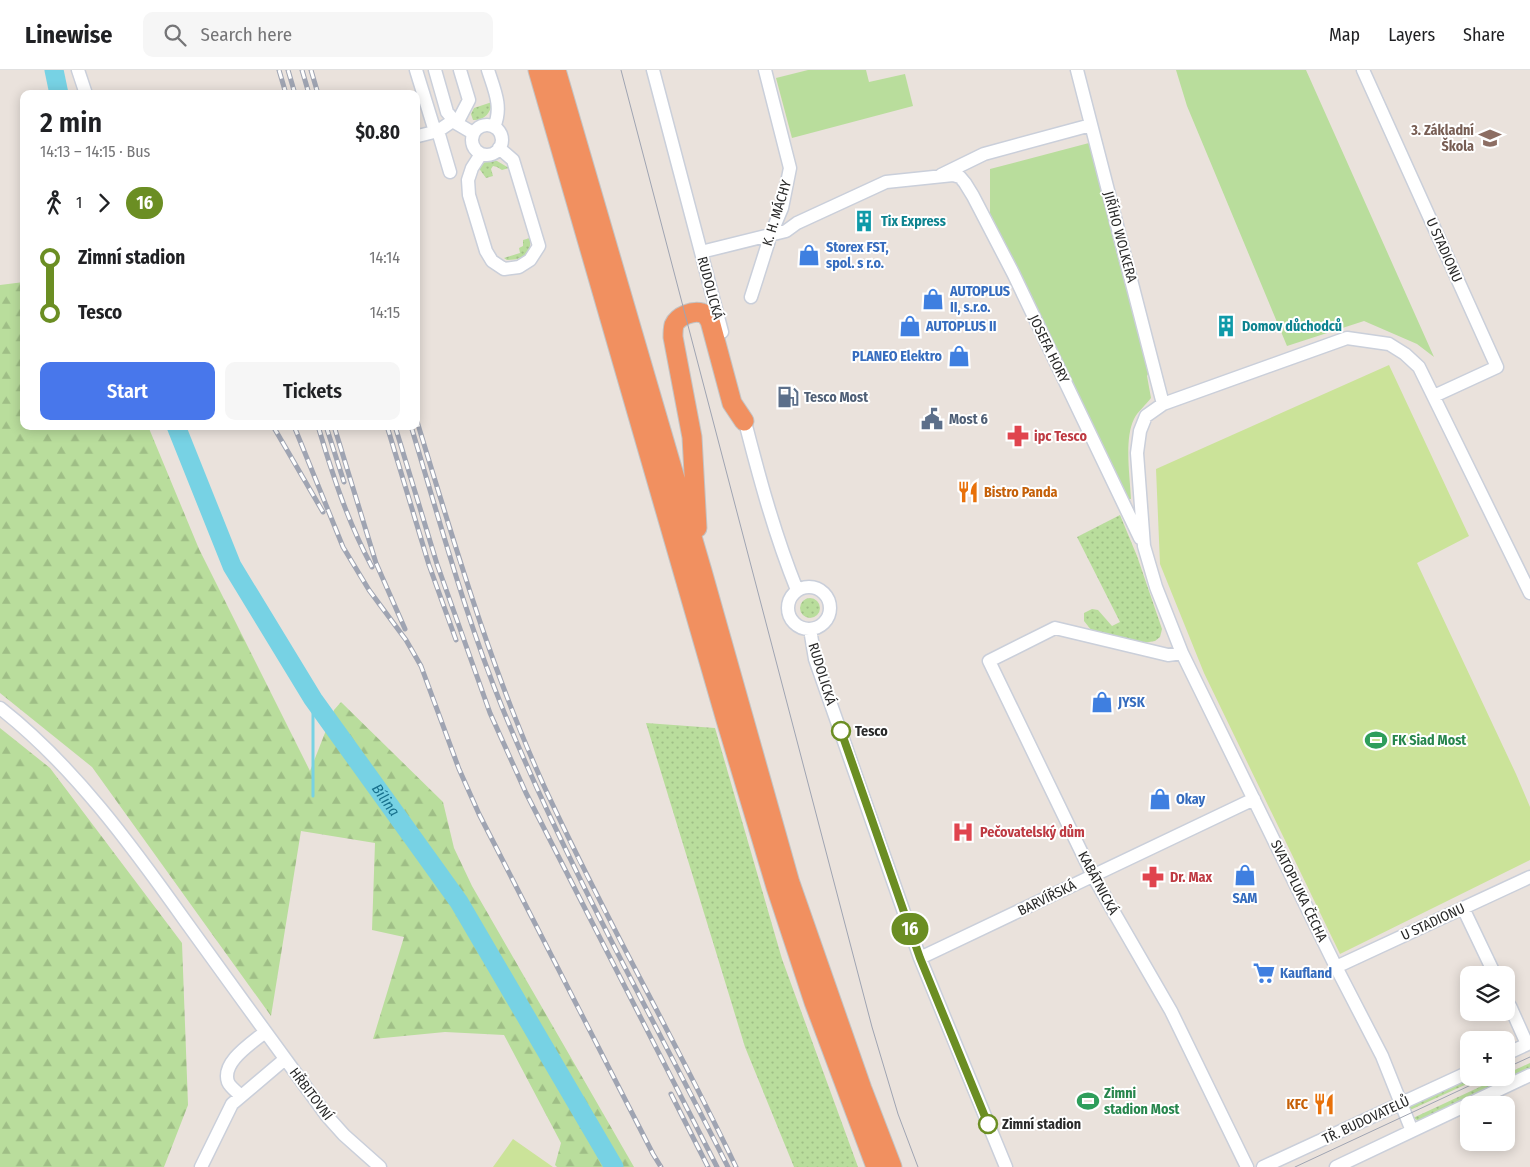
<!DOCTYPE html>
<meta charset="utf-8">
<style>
body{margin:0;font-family:"Fira Sans Condensed",sans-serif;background:#f6f6f6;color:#202124;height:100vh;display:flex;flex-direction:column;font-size:19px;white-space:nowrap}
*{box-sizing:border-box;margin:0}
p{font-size:16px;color:#757577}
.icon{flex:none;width:28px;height:28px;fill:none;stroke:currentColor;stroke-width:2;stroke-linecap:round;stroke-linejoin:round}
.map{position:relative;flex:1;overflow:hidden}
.drawer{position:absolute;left:20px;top:20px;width:400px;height:340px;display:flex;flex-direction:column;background:#fff;border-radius:10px;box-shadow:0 2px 12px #0003}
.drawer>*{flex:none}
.badge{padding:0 10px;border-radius:16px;font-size:18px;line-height:32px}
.fabs{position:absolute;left:1460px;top:896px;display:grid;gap:10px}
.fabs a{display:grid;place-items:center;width:55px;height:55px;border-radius:10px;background:#fff;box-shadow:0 2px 12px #0003;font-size:25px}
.map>.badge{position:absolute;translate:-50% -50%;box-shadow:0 0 0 2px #fff}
.legs{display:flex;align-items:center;gap:8px;height:55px;padding:0 20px;font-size:16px}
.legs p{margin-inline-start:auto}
.summary{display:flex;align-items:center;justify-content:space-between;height:85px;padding:0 20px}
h1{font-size:28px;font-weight:600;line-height:38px}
.button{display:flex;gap:10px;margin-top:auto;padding:10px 20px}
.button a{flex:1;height:58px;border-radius:10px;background:#4877eb;color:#fff;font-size:20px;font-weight:600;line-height:58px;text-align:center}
.button a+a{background:#f6f6f6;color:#202124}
ul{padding:0 20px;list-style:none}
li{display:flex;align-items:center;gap:18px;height:55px;font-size:19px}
li i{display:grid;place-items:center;width:8px;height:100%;margin:0 6px;background:currentColor}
li i::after{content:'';width:12px;height:12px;margin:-6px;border:4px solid;border-radius:50%;background:#fff}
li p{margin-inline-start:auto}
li:first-child i{background:linear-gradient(#0000 50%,currentColor 0)}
li:last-child i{background:linear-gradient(currentColor 50%,#0000 0)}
header{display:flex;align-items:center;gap:30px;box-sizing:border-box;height:70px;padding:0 25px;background:#fff;border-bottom:1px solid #e0e0e0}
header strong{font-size:24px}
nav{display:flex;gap:28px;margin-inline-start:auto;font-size:18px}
.search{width:350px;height:45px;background:#f6f6f6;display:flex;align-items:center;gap:12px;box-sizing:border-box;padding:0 18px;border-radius:10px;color:#757577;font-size:19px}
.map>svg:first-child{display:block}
.grass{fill:url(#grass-dots)}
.forest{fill:url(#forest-firs)}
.park{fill:#b9dd9c}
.pitch{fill:#cbe399}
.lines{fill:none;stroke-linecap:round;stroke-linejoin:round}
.stream{stroke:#77d2e4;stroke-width:3}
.river{stroke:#77d2e4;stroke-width:19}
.minor-casing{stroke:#cacfda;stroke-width:15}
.highway-casing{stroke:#c3c3c3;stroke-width:21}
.minor{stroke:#fff;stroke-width:12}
.highway{stroke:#f19060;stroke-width:19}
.tram{stroke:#9fa4b2;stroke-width:1}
.rail-casing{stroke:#9fa4b2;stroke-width:5}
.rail{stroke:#fff;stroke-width:3;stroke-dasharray:9;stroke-linecap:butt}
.line-1-casing{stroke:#fff;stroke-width:11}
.line-1{stroke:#6b8e23;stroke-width:8}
.stop-1-dot{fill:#fff;stroke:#6b8e23;stroke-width:2.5}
.labels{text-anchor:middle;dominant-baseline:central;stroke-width:4;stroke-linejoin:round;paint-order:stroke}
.education-label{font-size:14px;font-weight:bold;fill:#785e54;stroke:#fff;text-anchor:end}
.street-label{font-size:14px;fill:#292929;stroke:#fff}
.culture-label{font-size:14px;font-weight:bold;fill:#0d838f;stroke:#fff;text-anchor:start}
.shop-label{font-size:14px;font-weight:bold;fill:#366cbe;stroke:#fff;text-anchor:start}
.service-label{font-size:14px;font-weight:bold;fill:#4e5e75;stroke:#fff;text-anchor:start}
.health-label{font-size:14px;font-weight:bold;fill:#be3a42;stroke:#fff;text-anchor:start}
.food-label{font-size:14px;font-weight:bold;fill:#c56008;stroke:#fff;text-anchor:start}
.stop-label{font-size:14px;font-weight:bold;fill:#292929;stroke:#fff;text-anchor:start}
.leisure-label{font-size:14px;font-weight:bold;fill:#27864d;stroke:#fff;text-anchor:start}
.water-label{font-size:15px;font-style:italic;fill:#18718e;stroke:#fff}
</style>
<header>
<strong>Linewise</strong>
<div class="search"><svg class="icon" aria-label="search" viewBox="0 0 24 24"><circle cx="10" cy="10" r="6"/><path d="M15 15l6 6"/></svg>Search here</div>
<nav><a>Map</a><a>Layers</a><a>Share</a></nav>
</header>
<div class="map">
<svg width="1530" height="1097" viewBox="0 0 1530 1097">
<defs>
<pattern id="grass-dots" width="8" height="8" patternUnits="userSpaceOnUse" patternTransform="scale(1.25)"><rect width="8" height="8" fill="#b9dd9c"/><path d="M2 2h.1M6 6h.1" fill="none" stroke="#9fbe86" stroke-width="1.8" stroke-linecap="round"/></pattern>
<pattern id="forest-firs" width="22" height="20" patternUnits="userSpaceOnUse" patternTransform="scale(1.25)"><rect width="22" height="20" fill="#b9dd9c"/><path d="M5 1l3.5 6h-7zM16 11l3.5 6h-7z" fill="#9fbe86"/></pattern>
</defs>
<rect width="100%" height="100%" fill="#eae2dc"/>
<path class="grass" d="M492,32C491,43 484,51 473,50L471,44L474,38Z
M490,91H497L509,98L502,100L497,97L493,96L491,99L493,106L486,108L478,97L482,93Z
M530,168C532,185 522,190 507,190L504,188L520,183L519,178L523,176V170Z
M1120,445L1137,486L1162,559L1160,567L1155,571L1143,573L1092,561L1084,551V543L1092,539L1098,540L1112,556L1120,552L1077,467Z
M800 538a10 10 0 1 1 20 0a10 10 0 1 1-20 0Z
M646,653L715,658L782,889L858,1097H794L745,977Z
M1530,993V998L1421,1050H1417L1413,1048L1499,1008H1506V1004Z
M1469,1008H1480L1408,1041L1411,1035Z"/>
<path class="forest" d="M24,212V356H148L199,479L310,701L334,640L341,632L443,732L454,778L472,816L634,1097H557L555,1095L561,1073L504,965L445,962L373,969L404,867L372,860L375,773L301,761L271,946L92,697L0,623V215Z
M0,658L50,698L182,873L188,1035L164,1097H0Z"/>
<path class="park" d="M808,0H866L869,12L905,4L913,36L792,68L776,8Z
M1176,0H1306L1434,287L1417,274L1364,251L1287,276L1187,36Z
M1089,73L1120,196L1123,198L1149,302L1147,306L1151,328C1146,335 1138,341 1134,349C1124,369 1130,407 1131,429H1127L990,146V99Z"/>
<path class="pitch" d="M1389,295L1469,466L1417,493L1516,704L1530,737V790L1340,884L1204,603L1160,494L1156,399Z
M513,1069L553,1097H493Z"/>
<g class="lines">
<path class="stream" d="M313,629V726"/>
<g class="river">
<path d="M54,0L59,24"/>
<path id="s1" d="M176,356L232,496L313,629L459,832L614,1097"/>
</g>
<g class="minor-casing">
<path id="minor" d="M78,0L86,24
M416,0L433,55L438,61L418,66
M435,0L447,42L456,53L473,63
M488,0C494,19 503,37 494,57
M653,0L722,262
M1077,0L1163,334
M1363,0L1497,297L1434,326
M457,53L469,30L460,0
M472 70a15 15 0 1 1 30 0a15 15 0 1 1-30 0Z
M481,84L472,98L468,110L469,125L486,181L492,191L504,199L519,197L530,190L539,176L513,90L499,78
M450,102L438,61L454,50
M941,105L984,84L1091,55
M701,182L786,161L797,153L886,112L953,105L960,107L965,113L973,126L1013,203L1140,468
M751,227L771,164L782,138L790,98L765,0
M743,344C758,403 774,463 797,520
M788 538a21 21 0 1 1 42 0a21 21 0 1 1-42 0Z
M810,559L815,589L920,888L1006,1097
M1182,583L1156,517L1144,476L1137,383L1140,361L1146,346L1163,334L1347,268L1389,274L1405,284L1419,297L1530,523
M0,638C74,696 132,776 186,852C233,917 279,981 327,1046L344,1065L380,1097
M1463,838L1495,905
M920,888L1254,729
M1336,897L1530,807
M1510,936L1527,974
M1506,984L1530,973
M241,1026C237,1022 230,1017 228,1012C221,992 252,973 265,962
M201,1097L232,1034L285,989
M1247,1097L1171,941L1093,806L989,591L1055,558L1168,585L1182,583L1336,897L1382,986L1412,1061
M1263,1097L1469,1002
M1336,1097L1530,1005"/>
</g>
<g class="highway-casing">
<path id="highway" d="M538,0L726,650L776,817L814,932L876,1097
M556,0L702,501L790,813L862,1019L892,1097
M697,458L692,367L673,267C673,263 673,259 674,255C678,246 693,240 702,243C706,244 708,248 710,251L732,333L744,351"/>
</g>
<use href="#minor" class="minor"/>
<use href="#highway" class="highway"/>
<path class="tram" d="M621,0L872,957L898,1044L918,1097
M1506,998L1530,987
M1480,1015L1496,1008
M1295,1097L1486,1008"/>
<g class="rail-casing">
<path id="rail" d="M279,0L286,24
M288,0L295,24
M302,0L309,24
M311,0L318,24
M416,348C454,472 490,597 544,716C603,845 675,969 736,1097
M273,356L323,442
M294,356L343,477L369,520L406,570L421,596L459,699L479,744L653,1084L661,1097
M318,356C333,406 347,450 372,497
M326,356L344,412
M334,356L376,493L405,559
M387,356L429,495L456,570
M395,356L437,494L490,643L526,723L717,1097
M411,356C440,452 466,549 504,642C568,798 652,946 728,1097
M671,1024L708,1097"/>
</g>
<use href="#rail" class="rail"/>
</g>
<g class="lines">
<g class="line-1-casing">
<path id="line-1" d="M841,661L920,888L988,1054"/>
</g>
<use href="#line-1" class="line-1"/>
</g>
<defs>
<g id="school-bare" transform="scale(1.725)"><path d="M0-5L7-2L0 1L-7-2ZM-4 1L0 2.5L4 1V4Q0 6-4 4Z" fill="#8d6e63" stroke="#fff" stroke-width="2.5" paint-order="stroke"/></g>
<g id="building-bare" transform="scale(1.725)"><path d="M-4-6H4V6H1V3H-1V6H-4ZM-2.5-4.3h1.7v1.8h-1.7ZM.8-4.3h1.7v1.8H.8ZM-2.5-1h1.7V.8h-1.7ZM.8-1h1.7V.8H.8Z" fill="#0f9aa8" stroke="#fff" stroke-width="2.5" paint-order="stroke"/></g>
<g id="shop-bare" transform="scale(1.725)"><path d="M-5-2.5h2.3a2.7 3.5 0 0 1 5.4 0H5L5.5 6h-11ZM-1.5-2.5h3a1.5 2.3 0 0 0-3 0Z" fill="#3f7fe0" stroke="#fff" stroke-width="2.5" paint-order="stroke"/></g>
<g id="fuel-bare" transform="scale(1.725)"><path d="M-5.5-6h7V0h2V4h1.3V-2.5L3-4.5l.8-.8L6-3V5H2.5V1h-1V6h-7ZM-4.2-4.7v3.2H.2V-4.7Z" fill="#5c6f8a" stroke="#fff" stroke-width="2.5" paint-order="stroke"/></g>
<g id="civic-bare" transform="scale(1.725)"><path d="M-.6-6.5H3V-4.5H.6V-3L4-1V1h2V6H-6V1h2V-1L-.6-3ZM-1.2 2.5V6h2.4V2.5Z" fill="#5c6f8a" stroke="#fff" stroke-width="2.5" paint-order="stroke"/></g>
<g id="pharmacy-bare" transform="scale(1.725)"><path d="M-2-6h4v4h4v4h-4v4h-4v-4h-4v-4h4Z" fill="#e0444e" stroke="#fff" stroke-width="2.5" paint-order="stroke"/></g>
<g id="restaurant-bare" transform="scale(1.725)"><path d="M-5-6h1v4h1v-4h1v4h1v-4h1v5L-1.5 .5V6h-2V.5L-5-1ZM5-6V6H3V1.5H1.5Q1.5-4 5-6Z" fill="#e8710a" stroke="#fff" stroke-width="2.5" paint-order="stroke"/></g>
<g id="stadium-bare" transform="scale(1.725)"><path d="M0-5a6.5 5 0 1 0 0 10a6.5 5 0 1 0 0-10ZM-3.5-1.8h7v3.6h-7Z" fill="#2e9e5b" stroke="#fff" stroke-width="2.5" paint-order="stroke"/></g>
<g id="hospital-bare" transform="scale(1.725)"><path d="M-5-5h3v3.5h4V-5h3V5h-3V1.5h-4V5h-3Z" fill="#e0444e" stroke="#fff" stroke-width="2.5" paint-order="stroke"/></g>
<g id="supermarket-bare" transform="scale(1.725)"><path d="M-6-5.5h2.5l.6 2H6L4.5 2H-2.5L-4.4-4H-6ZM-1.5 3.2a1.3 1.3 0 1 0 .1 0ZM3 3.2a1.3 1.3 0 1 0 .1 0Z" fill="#3f7fe0" stroke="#fff" stroke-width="2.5" paint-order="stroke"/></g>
</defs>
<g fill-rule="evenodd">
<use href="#school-bare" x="1490" y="68"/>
<use href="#building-bare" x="864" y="151"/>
<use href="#shop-bare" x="809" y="185"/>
<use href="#shop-bare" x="933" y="229"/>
<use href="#shop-bare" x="910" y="256"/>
<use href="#building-bare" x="1226" y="256"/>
<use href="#shop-bare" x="959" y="286"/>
<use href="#fuel-bare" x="788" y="327"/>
<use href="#civic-bare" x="932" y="349"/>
<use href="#pharmacy-bare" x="1018" y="366"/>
<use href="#restaurant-bare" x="968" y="422"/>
<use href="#shop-bare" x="1102" y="632"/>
<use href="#stadium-bare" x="1376" y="670"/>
<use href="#shop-bare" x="1160" y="729"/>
<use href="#hospital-bare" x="963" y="762"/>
<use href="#shop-bare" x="1245" y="805"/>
<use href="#pharmacy-bare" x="1153" y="807"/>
<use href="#supermarket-bare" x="1264" y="903"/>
<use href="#stadium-bare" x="1088" y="1031"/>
<use href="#restaurant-bare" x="1324" y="1034"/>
</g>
<g class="stop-1-dot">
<circle cx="841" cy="661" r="9"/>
<circle cx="988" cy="1054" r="9"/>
</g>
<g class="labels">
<g class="education-label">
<text x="1474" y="60">3. Základní<tspan x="1474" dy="16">Škola</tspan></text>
</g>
<g class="street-label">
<text transform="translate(777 143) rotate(-73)">K. H. MÁCHY</text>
<text transform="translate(1120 167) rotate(75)">JIŘÍHO WOLKERA</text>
<text transform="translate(1444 180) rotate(66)">U STADIONU</text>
<text transform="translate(710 218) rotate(75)">RUDOLICKÁ</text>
<text transform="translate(1049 279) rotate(64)">JOSEFA HORY</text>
<text transform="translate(822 604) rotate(73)">RUDOLICKÁ</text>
<text transform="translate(1098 813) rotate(62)">KABÁTNICKÁ</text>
<text transform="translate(1299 821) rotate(64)">SVATOPLUKA ČECHA</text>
<text transform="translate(1047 828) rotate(-26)">BARVÍŘSKÁ</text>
<text transform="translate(1433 852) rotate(-25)">U STADIONU</text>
<text transform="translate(311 1024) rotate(53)">HŘBITOVNÍ</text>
<text transform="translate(1366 1050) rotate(-25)">TŘ. BUDOVATELŮ</text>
</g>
<g class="culture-label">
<text x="881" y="151">Tix Express</text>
<text x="1242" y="256">Domov důchodců</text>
</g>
<g class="shop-label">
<text x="826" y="177">Storex FST,<tspan x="826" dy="16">spol. s r.o.</tspan></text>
<text x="950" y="221">AUTOPLUS<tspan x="950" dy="16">II, s.r.o.</tspan></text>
<text x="926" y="256">AUTOPLUS II</text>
<text x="942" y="286" text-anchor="end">PLANEO Elektro</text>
<text x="1118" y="632">JYSK</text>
<text x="1176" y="729">Okay</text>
<text x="1245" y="828" text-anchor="middle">SAM</text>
<text x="1280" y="903">Kaufland</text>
</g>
<g class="service-label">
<text x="804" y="327">Tesco Most</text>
<text x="949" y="349">Most 6</text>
</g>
<g class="health-label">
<text x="1034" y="366">ipc Tesco</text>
<text x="980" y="762">Pečovatelský dům</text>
<text x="1170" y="807">Dr. Max</text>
</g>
<g class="food-label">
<text x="984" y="422">Bistro Panda</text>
<text x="1308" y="1034" text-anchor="end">KFC</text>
</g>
<g class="stop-label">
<text x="855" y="661">Tesco</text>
<text x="1002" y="1054">Zimní stadion</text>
</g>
<g class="leisure-label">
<text x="1392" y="670">FK Siad Most</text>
<text x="1104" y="1023">Zimni<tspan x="1104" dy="16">stadion Most</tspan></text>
</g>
<g class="water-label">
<text stroke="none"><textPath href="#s1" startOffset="431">Bílina</textPath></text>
</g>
</g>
</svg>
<div class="fabs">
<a><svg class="icon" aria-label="layers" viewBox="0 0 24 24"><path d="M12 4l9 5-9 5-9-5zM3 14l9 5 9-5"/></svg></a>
<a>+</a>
<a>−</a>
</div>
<b class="badge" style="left:910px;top:859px;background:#6b8e23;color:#fff">16</b>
<section class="drawer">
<div class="summary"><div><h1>2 min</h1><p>14:13 – 14:15 · Bus</p></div><b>$0.80</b></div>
<div class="legs"><svg class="icon" aria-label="walk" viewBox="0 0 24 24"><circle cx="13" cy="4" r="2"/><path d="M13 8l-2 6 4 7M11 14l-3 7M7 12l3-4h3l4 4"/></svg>1<svg class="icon" aria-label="forward" viewBox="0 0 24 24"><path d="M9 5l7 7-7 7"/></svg><b class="badge" style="background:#6b8e23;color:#fff">16</b></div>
<ul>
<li><i style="color:#6b8e23"></i><b>Zimní stadion</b><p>14:14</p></li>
<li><i style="color:#6b8e23"></i><b>Tesco</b><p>14:15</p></li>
</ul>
<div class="button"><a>Start</a><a>Tickets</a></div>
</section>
</div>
